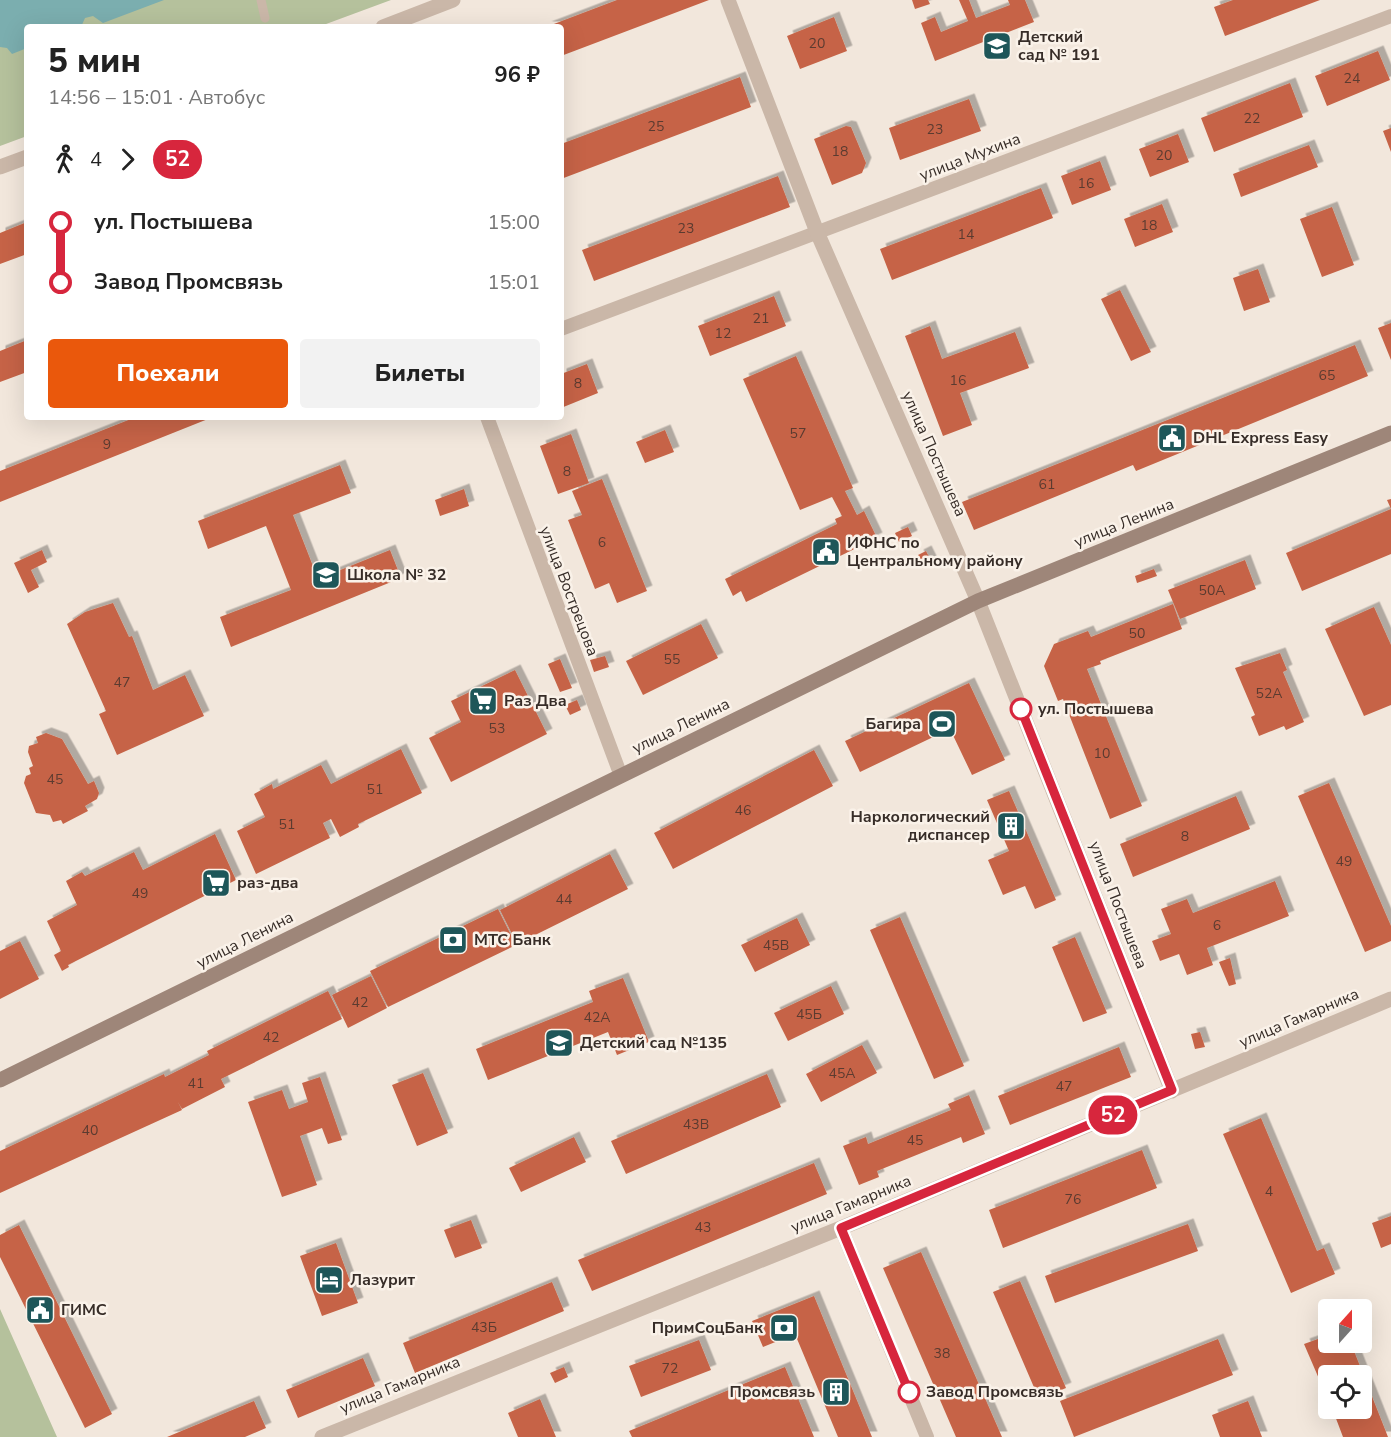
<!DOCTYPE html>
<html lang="ru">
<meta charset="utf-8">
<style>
body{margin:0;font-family:"Nunito Sans",sans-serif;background:#f2f2f2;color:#222;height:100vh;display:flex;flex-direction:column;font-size:22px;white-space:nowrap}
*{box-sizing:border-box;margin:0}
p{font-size:20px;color:#767676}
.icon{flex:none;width:33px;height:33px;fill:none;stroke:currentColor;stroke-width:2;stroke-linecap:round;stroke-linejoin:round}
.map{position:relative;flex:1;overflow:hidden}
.side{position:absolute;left:24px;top:24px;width:540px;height:396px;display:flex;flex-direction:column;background:#fff;border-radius:6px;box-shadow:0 6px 24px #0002}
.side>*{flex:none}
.badge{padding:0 12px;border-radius:20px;font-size:21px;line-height:39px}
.needle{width:39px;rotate:21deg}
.tools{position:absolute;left:1318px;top:1299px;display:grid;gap:12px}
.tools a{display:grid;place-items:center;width:54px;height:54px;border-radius:6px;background:#fff;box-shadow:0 6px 24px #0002;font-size:30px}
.map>.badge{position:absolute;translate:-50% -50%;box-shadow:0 0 0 3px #fff}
.legs{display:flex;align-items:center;gap:9px;height:66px;padding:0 24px;font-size:20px}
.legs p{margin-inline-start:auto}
.summary{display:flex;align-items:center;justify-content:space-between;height:102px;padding:0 24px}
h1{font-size:33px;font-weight:800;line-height:45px}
.action{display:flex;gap:12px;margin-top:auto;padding:12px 24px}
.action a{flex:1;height:69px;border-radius:6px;background:#ea580c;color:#fff;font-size:24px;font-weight:800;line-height:69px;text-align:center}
.action a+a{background:#f2f2f2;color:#222}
ul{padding:0 24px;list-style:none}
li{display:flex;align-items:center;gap:21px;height:60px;font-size:22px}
li i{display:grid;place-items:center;width:9px;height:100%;margin:0 8px;background:currentColor}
li i::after{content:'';width:15px;height:15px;margin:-8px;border:4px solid;border-radius:50%;background:#fff}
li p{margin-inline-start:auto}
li:first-child i{background:linear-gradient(#0000 50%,currentColor 0)}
li:last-child i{background:linear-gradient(currentColor 50%,#0000 0)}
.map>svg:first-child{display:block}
.green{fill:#b5c19c}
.water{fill:#7baeaf}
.building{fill:#c66446;filter:url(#shadow)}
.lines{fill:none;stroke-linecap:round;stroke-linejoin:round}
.pedestrian{stroke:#cab7a8;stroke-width:9}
.minor{stroke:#cab7a8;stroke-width:14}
.tertiary{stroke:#cab7a8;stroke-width:15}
.secondary{stroke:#9e8679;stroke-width:15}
.line-1-casing{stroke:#fff;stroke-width:14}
.line-1{stroke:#d7263d;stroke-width:9}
.stop-1-dot{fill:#fff;stroke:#d7263d;stroke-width:3}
.labels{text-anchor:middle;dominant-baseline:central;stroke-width:5;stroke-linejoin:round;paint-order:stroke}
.number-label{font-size:14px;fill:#5b3b30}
.poi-label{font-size:16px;font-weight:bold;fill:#372d28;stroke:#faf2e9;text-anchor:start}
.street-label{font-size:16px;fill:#372d28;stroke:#faf2e9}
.stop-label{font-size:16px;font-weight:bold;fill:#372d28;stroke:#faf2e9;text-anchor:start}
</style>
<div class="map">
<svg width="1391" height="1437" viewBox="0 0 1391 1437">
<defs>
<filter id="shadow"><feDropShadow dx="5.5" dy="-5.5" stdDeviation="0" flood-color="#0004"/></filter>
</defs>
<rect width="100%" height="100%" fill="#f2e7dc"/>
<path class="green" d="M0,0H391L318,27H27V136L0,146Z
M0,1309L57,1437H0Z"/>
<path class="water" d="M0,0H164L103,23L93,16L85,18L81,27H27V48L12,54L7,48L0,47Z"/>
<path class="building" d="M617,0H709L561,56V27H546Z
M912,0H928L930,4L915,9Z
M959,0H969L976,18L1010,5L1008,0H1025L1034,22L935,61L921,23L935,17L941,32L968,21Z
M1233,0H1320L1225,36L1214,7Z
M834,17L847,51L800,69L787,36Z
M1378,51L1390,80L1327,106L1315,76Z
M740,77L751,107L561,179V144Z
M1290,83L1303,117L1214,152L1201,118Z
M969,99L981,131L900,160L889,128Z
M846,126L851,127L866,163L862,173L832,185L814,139Z
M1391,128V152L1383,131Z
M1178,134L1189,162L1150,177L1139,149Z
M1309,145L1318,167L1241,197L1233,174Z
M1100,161L1111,190L1072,205L1061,176Z
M778,176L790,207L594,281L582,250Z
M1041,188L1053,218L892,280L880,249Z
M1162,204L1173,232L1135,247L1124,219Z
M1332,207L1354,265L1322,277L1300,219Z
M27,222V254L0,264V233Z
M1258,269L1270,302L1244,311L1233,278Z
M1120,290L1151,352L1131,361L1101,299Z
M774,296L786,326L710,356L698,326Z
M1391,323V360L1378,328Z
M930,326L942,359L1015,332L1029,368L960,393L972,425L943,436L905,336Z
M27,340V372L0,382V351Z
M1355,345L1368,376L1136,471L1133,465L974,530L962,502Z
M796,356L853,488L845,491L857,515L864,511L877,538L746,602L741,591L733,596L725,579L837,524L835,519L842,516L832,497L800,510L743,379Z
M587,364L598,393L561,408V374Z
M136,417H213L0,502V471Z
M665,430L674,452L645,463L636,442Z
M571,434L589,483L558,494L540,446Z
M340,465L351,493L293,515L318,579L390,550L401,578L231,647L220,617L291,590L266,526L208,549L198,521Z
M602,479L647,591L617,603L609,583L595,589L568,520L582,515L572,491Z
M464,489L469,506L440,516L435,500Z
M1391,499V554L1302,591L1286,553L1391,509L1387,500Z
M908,527L912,536L899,542L895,533Z
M42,550L47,562L31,570L39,587L28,593L14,563Z
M926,551L932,563L924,567L918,555Z
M1245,560L1256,589L1180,619L1168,590Z
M1154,569L1157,576L1137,583L1135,576Z
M113,603L129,637L132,636L153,690L185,675L204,716L117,755L99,714L106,711L67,624L85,612Z
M1173,604L1182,629L1100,661L1101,664L1087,669L1142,806L1110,819L1063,699L1058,701L1044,666L1054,644L1088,631L1091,637Z
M1374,607L1391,645V705L1364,716L1325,629Z
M701,624L718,658L643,695L626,661Z
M1280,653L1287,670L1283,672L1304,722L1286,730L1284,726L1259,736L1251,717L1255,715L1235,668Z
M605,656L609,667L594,672L590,660Z
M560,659L572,688L560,692L548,664Z
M515,670L547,734L451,782L429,738L461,722L451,701Z
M969,683L1005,760L972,775L950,729L860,772L845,741Z
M577,700L581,710L570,715L565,705Z
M46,733L62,739L88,784L94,781L99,793L97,799L85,806L88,811L63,824L61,820L53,822L50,815L36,813L24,783L26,776L31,774L29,768L33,766L28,752L29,746L38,743L36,737Z
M401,749L422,793L358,824L359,827L340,837L331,819L323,823L330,838L256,874L237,831L265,817L254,794L272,784L273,789L321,765L331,784Z
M814,750L833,786L673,869L654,833Z
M1329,783L1391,926V941L1365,952L1298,796Z
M1009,791L1056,900L1035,909L1025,886L1003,895L988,860L1009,851L987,800Z
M1236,796L1250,829L1133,877L1120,844Z
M215,834L236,880L68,965L69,967L62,971L54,955L61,951L47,921L77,905L66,881L82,872L85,876L134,852L143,870Z
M610,854L628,889L517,944L500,910Z
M1275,881L1289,916L1207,948L1213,965L1187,975L1179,954L1160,961L1152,941L1171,934L1161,909L1187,899L1193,913Z
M498,909L516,945L388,1007L370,971Z
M900,917L964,1066L934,1079L870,930Z
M797,918L810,945L755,972L741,945Z
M1075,937L1107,1013L1083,1022L1052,947Z
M20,941L39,979L0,999V951Z
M1230,958L1236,984L1229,986L1219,962Z
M371,976L387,1008L348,1028L332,995Z
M623,978L649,1042L617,1055L608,1032L488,1080L476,1049L593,1002L589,991Z
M831,986L844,1014L788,1041L774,1013Z
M328,991L342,1019L221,1079L225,1087L182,1109L178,1102L182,1110L0,1193V1151L164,1074L165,1077L209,1055L207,1051Z
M1200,1032L1205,1047L1195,1049L1191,1034Z
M862,1045L877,1073L821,1102L806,1074Z
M1119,1047L1131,1077L1010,1125L998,1096Z
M423,1073L448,1133L417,1146L392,1085Z
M767,1074L781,1107L626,1174L611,1141Z
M320,1077L342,1140L328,1144L322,1128L300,1136L317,1185L282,1197L248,1102L282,1090L289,1109L308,1102L302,1083Z
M969,1095L985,1134L963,1143L961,1137L877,1171L879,1177L859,1185L843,1146L866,1137L868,1144L951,1110L948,1104Z
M1261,1118L1317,1251L1324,1248L1335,1274L1291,1293L1223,1134Z
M574,1137L586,1162L521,1192L509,1168Z
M1142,1150L1157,1188L1003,1248L989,1210Z
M814,1163L827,1194L592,1291L578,1260Z
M1391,1216V1244L1381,1248L1372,1223Z
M471,1220L482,1248L455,1258L444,1230Z
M1188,1224L1198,1251L1055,1303L1045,1276Z
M19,1225L112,1414L85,1428L0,1257V1235Z
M336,1243L358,1303L322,1316L300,1256Z
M921,1252L1002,1437H956L883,1268Z
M1020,1281L1066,1388L1039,1399L993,1292Z
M552,1282L564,1311L415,1373L403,1343Z
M814,1296L872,1437H838L795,1334L763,1347L752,1321Z
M1329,1335V1342H1356L1359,1349L1354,1351L1388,1437H1343L1332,1408H1362V1376H1329V1402L1304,1344Z
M1218,1339L1233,1375L1074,1437L1060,1401Z
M699,1340L711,1370L641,1397L629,1366Z
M363,1358L375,1386L298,1418L286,1390Z
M564,1367L568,1377L555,1383L550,1373Z
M785,1367L814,1437H632L629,1431Z
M540,1399L556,1437H518L508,1413Z
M254,1401L266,1428L245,1437H167Z
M1248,1401L1262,1437H1220L1212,1415Z"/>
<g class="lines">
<path class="pedestrian" d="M261,0L265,18"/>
<path class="minor" d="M561,329L1391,16
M487,417L621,776
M841,1228L927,1437"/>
<path class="tertiary" d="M728,0L817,232L978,601L1172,1091
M383,27L453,0
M0,167L27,157
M322,1437L841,1228L1391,999"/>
<path class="secondary" d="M0,1080L978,601L1391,433"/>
</g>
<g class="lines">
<g class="line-1-casing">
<path id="line-1" d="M909,1392L841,1228L1172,1090L1021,709"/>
</g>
<use href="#line-1" class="line-1"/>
</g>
<defs>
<g id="school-square" transform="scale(1.5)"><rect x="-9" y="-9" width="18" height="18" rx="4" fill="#1e5659" stroke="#faf2e9"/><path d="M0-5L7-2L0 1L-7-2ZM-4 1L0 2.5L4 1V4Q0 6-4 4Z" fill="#fff"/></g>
<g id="civic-square" transform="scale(1.5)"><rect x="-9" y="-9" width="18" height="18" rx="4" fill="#1e5659" stroke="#faf2e9"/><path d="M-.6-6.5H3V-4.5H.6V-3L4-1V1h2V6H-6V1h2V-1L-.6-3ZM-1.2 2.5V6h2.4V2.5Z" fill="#fff"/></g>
<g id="supermarket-square" transform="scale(1.5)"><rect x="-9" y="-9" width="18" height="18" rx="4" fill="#1e5659" stroke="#faf2e9"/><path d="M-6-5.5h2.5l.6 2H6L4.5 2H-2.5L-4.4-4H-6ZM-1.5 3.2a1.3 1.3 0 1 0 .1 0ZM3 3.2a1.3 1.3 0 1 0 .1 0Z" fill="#fff"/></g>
<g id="stadium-square" transform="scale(1.5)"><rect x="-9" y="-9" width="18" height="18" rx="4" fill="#1e5659" stroke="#faf2e9"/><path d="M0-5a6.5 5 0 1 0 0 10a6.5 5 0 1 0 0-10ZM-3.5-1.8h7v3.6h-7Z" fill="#fff"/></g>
<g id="building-square" transform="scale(1.5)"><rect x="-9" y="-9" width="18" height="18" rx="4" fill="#1e5659" stroke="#faf2e9"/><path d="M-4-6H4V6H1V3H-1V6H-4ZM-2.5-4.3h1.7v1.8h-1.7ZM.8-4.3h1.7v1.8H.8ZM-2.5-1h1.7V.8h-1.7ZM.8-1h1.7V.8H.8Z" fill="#fff"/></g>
<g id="bank-square" transform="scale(1.5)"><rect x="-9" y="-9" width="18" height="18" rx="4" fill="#1e5659" stroke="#faf2e9"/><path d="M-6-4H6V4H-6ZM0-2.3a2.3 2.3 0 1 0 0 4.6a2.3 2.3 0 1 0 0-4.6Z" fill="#fff"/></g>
<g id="hotel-square" transform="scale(1.5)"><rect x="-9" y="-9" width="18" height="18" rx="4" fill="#1e5659" stroke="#faf2e9"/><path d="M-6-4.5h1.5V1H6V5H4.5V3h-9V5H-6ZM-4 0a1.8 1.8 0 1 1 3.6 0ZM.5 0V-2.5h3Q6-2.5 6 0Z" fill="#fff"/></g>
</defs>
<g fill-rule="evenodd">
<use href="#school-square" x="997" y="46"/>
<use href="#civic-square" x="1172" y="438"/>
<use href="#civic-square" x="826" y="552"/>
<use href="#school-square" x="326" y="575"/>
<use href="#supermarket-square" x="483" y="701"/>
<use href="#stadium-square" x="942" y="724"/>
<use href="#building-square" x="1011" y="826"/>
<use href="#supermarket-square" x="216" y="883"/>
<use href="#bank-square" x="453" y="940"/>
<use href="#school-square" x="559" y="1043"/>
<use href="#hotel-square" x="329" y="1280"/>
<use href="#civic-square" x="40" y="1310"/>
<use href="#bank-square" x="784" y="1328"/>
<use href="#building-square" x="836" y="1392"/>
</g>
<g class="stop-1-dot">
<circle cx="1021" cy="709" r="10"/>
<circle cx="909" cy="1392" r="10"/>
</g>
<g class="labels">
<g class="number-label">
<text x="817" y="43">20</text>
<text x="1352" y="78">24</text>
<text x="1252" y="118">22</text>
<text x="656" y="126">25</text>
<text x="935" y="129">23</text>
<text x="840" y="151">18</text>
<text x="1164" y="155">20</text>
<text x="1086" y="183">16</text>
<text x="1149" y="225">18</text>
<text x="686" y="228">23</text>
<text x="966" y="234">14</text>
<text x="761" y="318">21</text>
<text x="723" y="333">12</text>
<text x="1327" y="375">65</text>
<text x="958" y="380">16</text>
<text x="578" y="383">8</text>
<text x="798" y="433">57</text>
<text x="107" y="444">9</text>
<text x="567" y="471">8</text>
<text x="1047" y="484">61</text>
<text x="602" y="542">6</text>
<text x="1212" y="590">50А</text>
<text x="1137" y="633">50</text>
<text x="672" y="659">55</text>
<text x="122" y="682">47</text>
<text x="1269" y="693">52А</text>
<text x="497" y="728">53</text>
<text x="1102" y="753">10</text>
<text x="55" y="779">45</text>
<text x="375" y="789">51</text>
<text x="743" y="810">46</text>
<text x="287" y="824">51</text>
<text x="1185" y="836">8</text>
<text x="1344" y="861">49</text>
<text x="140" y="893">49</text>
<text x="564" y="899">44</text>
<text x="1217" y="925">6</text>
<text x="776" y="945">45В</text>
<text x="360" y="1002">42</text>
<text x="809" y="1014">45Б</text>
<text x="597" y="1017">42А</text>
<text x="271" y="1037">42</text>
<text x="842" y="1073">45А</text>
<text x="196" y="1083">41</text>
<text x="1064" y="1086">47</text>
<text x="696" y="1124">43В</text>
<text x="90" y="1130">40</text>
<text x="915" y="1140">45</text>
<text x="1269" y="1191">4</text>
<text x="1073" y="1199">76</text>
<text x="703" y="1227">43</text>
<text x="484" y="1327">43Б</text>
<text x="942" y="1353">38</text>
<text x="670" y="1368">72</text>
</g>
<g class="poi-label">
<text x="1018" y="37">Детский<tspan x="1018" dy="18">сад № 191</tspan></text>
<text x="1193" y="438">DHL Express Easy</text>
<text x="847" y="543">ИФНС по<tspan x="847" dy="18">Центральному району</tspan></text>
<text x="347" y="575">Школа № 32</text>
<text x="504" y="701">Раз Два</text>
<text x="921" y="724" text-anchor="end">Багира</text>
<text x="990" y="817" text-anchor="end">Наркологический<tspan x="990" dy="18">диспансер</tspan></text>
<text x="237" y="883">раз-два</text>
<text x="474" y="940">МТС Банк</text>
<text x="580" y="1043">Детский сад №135</text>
<text x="350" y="1280">Лазурит</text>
<text x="61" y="1310">ГИМС</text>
<text x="763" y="1328" text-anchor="end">ПримСоцБанк</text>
<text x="815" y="1392" text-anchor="end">Промсвязь</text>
</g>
<g class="street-label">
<text transform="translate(970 157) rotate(-21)">улица Мухина</text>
<text transform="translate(934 454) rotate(66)">улица Постышева</text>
<text transform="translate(1124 523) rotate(-22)">улица Ленина</text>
<text transform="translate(569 591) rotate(69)">улица Вострецова</text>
<text transform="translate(681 726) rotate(-26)">улица Ленина</text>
<text transform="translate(1118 905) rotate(69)">улица Постышева</text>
<text transform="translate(245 940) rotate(-27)">улица Ленина</text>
<text transform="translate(1299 1018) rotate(-23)">улица Гамарника</text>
<text transform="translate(851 1204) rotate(-22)">улица Гамарника</text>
<text transform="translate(400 1385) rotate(-22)">улица Гамарника</text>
</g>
<g class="stop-label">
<text x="1038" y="709">ул. Постышева</text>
<text x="926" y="1392">Завод Промсвязь</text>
</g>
</g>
</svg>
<div class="tools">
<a><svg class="needle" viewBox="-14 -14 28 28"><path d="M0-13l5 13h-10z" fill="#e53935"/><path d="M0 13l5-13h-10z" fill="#767676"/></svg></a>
<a><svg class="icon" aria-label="locate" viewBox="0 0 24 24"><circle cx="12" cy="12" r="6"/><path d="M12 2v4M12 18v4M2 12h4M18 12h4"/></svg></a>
</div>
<b class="badge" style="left:1113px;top:1115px;background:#d7263d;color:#fff">52</b>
<section class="side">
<div class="summary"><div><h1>5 мин</h1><p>14:56 – 15:01 · Автобус</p></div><b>96 ₽</b></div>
<div class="legs"><svg class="icon" aria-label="walk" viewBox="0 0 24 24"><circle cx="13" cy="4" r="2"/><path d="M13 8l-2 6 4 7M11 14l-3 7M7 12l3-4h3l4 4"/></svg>4<svg class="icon" aria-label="forward" viewBox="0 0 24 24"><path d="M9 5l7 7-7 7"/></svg><b class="badge" style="background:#d7263d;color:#fff">52</b></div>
<ul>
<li><i style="color:#d7263d"></i><b>ул. Постышева</b><p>15:00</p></li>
<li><i style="color:#d7263d"></i><b>Завод Промсвязь</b><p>15:01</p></li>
</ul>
<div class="action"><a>Поехали</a><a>Билеты</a></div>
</section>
</div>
